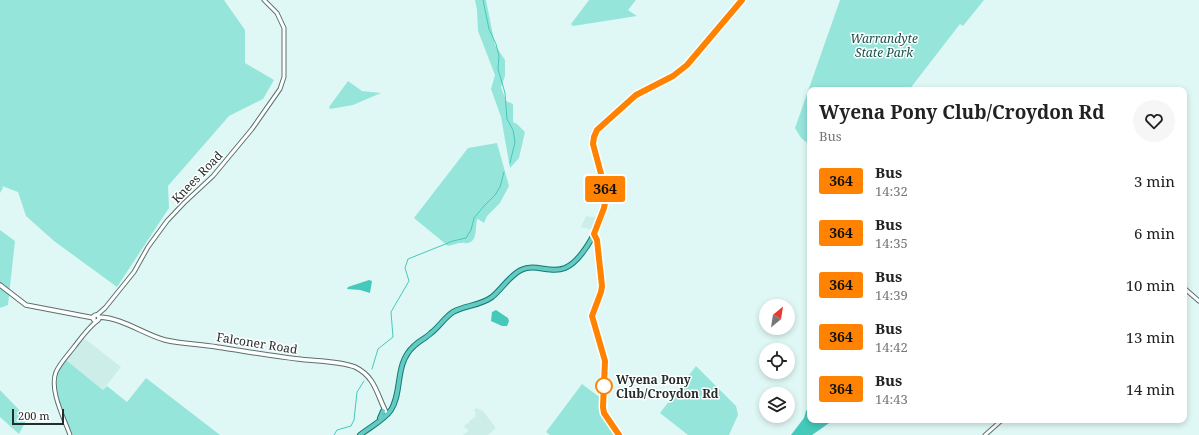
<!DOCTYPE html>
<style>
body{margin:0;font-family:"Noto Serif",serif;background:#f6f6f6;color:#222;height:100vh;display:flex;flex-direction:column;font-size:15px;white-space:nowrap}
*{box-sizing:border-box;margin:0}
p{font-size:13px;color:#767676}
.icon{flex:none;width:22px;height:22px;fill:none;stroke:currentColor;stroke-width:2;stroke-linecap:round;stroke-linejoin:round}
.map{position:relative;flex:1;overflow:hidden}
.side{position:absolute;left:807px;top:87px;width:380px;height:336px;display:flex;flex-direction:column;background:#fff;border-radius:8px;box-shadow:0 2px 6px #0003}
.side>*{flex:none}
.badge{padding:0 8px;border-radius:3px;font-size:14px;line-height:26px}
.needle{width:26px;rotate:30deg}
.fabs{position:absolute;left:759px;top:299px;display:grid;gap:8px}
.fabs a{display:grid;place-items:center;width:36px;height:36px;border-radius:50%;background:#fff;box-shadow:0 2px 6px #0003;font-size:20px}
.scale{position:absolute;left:12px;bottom:10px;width:52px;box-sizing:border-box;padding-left:4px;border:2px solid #242d2c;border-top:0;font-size:11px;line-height:14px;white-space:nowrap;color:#242d2c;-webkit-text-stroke:3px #fff;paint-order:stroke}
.map>.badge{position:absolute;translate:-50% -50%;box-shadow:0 0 0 2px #fff}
.round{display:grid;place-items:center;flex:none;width:42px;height:42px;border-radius:21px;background:#f6f6f6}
.headline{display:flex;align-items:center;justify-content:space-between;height:68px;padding:0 12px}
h1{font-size:19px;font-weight:700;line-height:30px}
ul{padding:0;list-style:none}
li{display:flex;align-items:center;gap:12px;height:52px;padding:0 12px}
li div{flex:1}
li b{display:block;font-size:15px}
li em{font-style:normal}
li .badge{min-width:44px;font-weight:700;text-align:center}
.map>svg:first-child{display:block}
.built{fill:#cdeee8}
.green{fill:#96e5db}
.water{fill:#44c9bb}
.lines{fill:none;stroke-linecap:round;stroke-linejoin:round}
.stream{stroke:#44c9bb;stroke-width:1}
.tertiary-casing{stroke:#5b706d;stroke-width:5}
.secondary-casing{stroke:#5b706d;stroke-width:5.5}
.primary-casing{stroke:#0d7c74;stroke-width:6}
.tertiary{stroke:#fff;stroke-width:3}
.secondary{stroke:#fff;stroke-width:3.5}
.primary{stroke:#66cac2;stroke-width:4}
.line-casing{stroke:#fff;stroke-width:9}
.line{stroke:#ff8200;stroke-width:6}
.stop-dot{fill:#fff;stroke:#ff8200;stroke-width:2}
.labels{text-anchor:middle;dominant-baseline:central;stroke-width:3;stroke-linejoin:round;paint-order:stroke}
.park-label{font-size:12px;font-style:italic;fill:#18504a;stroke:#fff}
.street-label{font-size:12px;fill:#242d2c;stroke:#fff}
.stop-label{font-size:12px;font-weight:bold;fill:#242d2c;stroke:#fff;text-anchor:start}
</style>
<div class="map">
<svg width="1199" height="435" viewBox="0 0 1199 435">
<rect width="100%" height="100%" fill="#e0f8f5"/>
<path class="built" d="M586,216L599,218L593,230L581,227Z
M84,338L121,367L103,390L66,360Z
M476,408L483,411L496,428L488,435H463L469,430L466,429L464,426L466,424L469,423V421L475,417L476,413L474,410Z"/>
<path class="green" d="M0,0H224L245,30V63L274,80L263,99L229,116L168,186L169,208L117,287L54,241L26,216L18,192L2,186L3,188L0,193Z
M475,0H486L495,45L505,60V76L501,87L506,101L513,104V122L517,124L525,132L519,158L510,168L501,117L491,89L495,75L478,31L477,10Z
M589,0H636L628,10L637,16L573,26L571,24Z
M840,0H984L963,26L960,24L909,90H810V145L801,138L795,128Z
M348,81L362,91L381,93L353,105L330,109L329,107Z
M497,143L509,186L500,203L487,216L484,223L478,219L477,220C475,227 478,241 468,243C461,244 468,242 461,243C457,243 453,245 448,246L414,218L468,148Z
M0,230L15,241L8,305L0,308Z
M66,360L103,390L107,386L127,402L146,378L220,435H73C66,417 52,393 58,374C59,369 63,364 66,360Z
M696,366L736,406L738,415L729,435H688L660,413Z
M582,384L602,399V403L618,435H550L546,432Z
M0,390L25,416L30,412L32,414L27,419L19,434L0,417Z"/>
<path class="water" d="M369,280L372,281L370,293L360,290L347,289L348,287Z
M496,310L508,318L509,321L507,326H502L491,321L492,312Z
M810,406V420L832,421L812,435H791L804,418L806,411Z"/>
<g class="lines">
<path class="stream" d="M483,0L489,29L496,44L499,56L498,69L505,93L507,119L513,130L515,142L510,163
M372,369L378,349L393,337L391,312L409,281L405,268L408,259L453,241L466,238L471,230L474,218L484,206L495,195L500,187L504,172
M334,435L337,430L351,426L354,420L357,392L364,381"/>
<g class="tertiary-casing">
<path id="tertiary" d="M1184,288L1199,301
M97,315L105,308L134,272L148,247L167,221L184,203L213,176L252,129L280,89L284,77V28L277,13L264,0
M70,435C64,418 49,390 56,372C60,363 68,355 74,347C81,338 88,328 97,321
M985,435L1002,420"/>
</g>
<g class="secondary-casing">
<path id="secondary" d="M0,285L26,305L94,318
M93 318a3 3 0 1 1 6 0a3 3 0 1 1-6 0Z
M99,317C123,318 143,334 165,340C182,344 200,344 217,347C244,351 271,356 298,359C314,361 341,361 355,367C376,377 377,396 387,414"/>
</g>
<g class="primary-casing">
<path id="primary" d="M594,234L597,240L602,286L601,292L592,316L605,361L603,407L605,413L619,435
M380,418L383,411
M360,435C370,427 384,420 391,410C403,391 394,364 414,346C419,341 426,338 431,333C439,327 444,318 453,312C465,305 480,306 492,297C502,289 509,276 521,270C535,263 551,274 565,268C584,260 608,214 606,194C604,177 595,161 593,144L594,137L597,130L636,95L673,76L687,65L742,0"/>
</g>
<use href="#tertiary" class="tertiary"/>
<use href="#secondary" class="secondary"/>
<use href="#primary" class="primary"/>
</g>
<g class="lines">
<g class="line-casing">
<path id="line" d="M619,435L604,413L603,407L605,361L592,316L601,292L602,286L597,240L594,234L604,208L606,198L604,185L593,144L594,137L597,130L636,95L673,76L687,65L742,0"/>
</g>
<use href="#line" class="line"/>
</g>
<circle class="stop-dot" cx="604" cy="386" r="8"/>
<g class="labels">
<g class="park-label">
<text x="884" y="38">Warrandyte<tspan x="884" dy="14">State Park</tspan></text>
</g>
<g class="street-label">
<text transform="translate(197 177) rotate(-46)">Knees Road</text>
<text transform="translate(257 343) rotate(9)">Falconer Road</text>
</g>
<g class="stop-label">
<text x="616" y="379">Wyena Pony<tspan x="616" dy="14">Club/Croydon Rd</tspan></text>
</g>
</g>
</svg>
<div class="fabs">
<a><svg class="needle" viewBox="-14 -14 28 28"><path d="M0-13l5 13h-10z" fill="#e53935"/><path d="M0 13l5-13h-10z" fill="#767676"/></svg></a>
<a><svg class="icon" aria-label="locate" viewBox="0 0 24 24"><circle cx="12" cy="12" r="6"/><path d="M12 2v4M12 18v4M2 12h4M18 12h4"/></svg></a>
<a><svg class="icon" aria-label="layers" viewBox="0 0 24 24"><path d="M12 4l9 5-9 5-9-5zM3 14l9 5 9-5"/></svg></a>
</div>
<div class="scale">200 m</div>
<b class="badge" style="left:605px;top:189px;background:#ff8200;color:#111">364</b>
<section class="side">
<div class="headline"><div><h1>Wyena Pony Club/Croydon Rd</h1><p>Bus</p></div><a class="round"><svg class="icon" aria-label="heart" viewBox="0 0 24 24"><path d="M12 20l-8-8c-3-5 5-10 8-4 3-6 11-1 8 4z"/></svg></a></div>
<ul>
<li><span class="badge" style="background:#ff8200;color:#111">364</span><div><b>Bus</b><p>14:32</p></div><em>3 min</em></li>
<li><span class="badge" style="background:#ff8200;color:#111">364</span><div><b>Bus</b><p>14:35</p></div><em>6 min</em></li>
<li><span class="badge" style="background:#ff8200;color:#111">364</span><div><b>Bus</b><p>14:39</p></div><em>10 min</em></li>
<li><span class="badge" style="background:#ff8200;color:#111">364</span><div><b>Bus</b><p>14:42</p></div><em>13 min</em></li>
<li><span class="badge" style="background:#ff8200;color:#111">364</span><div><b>Bus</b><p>14:43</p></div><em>14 min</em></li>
</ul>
</section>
</div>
